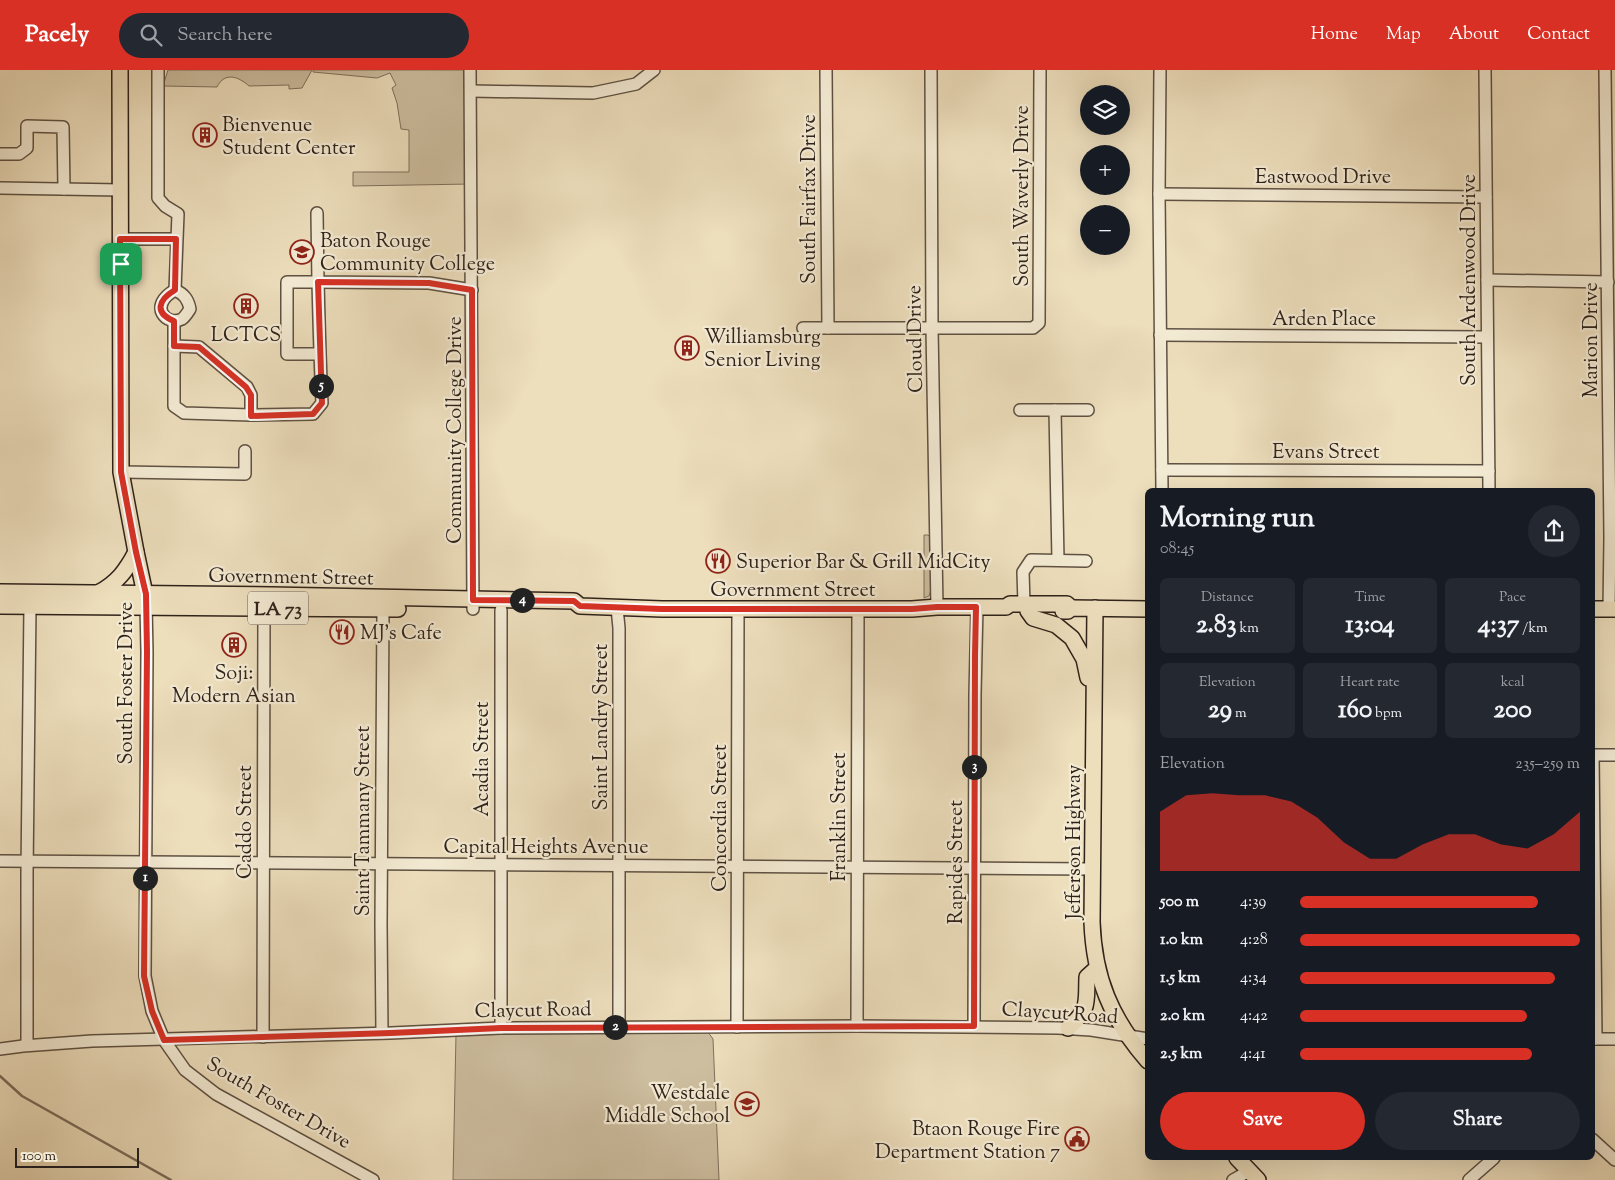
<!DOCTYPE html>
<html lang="en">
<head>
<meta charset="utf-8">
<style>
  body { margin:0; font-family:"Sorts Mill Goudy",serif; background:#242831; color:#f1f3f6; height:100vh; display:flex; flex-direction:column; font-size:19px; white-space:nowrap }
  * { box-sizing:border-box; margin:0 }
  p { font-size:16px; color:#9ea1a6 }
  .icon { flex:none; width:28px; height:28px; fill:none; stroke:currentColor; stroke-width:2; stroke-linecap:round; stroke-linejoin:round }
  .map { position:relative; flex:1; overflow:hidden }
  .side { position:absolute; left:1145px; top:418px; width:450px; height:672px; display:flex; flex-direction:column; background:#171b24; border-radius:8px; box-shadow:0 5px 20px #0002 }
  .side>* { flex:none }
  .buttons { position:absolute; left:1080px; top:15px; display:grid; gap:10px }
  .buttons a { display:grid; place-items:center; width:50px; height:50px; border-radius:50%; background:#171b24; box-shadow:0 5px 20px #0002; font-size:25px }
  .scale { position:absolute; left:15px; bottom:12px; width:124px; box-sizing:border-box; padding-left:5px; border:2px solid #2f221a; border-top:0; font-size:14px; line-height:18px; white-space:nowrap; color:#2f221a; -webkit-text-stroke:4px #f3ead3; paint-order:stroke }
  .pin { position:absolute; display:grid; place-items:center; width:42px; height:42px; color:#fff; margin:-21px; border-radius:10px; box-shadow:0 2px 8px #0006 }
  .km { position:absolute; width:25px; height:25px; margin:-12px; border-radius:50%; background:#222; color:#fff; font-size:14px; line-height:25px; text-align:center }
  .round { display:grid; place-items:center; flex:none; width:52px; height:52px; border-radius:26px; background:#242831 }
  .headline { display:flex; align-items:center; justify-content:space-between; height:85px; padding:0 15px }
  h1 { font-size:28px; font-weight:700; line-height:38px }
  .stats { display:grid; grid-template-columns:repeat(3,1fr); gap:8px; height:85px; padding:5px 15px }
  .stats div { display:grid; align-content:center; border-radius:8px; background:#242831; text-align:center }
  .stats b { font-size:25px; font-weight:700 }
  .stats small { font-size:14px; font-weight:400 }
  .stats p { font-size:14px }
  .chart { height:140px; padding:10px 15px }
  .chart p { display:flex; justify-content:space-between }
  .chart svg { width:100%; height:90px; margin-top:5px; fill:#d93025; opacity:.7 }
  .button { display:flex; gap:10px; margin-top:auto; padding:10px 15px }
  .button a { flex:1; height:58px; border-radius:30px; background:#d93025; color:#fff; font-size:20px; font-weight:700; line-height:58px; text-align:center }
  .button a+a { background:#242831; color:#f1f3f6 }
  ul { padding:0 15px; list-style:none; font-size:16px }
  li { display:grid; grid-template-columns:80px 60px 1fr; align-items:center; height:38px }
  li i { height:12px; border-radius:6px; background:#d93025 }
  header { display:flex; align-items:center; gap:30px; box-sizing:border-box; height:70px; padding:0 25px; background:#d93025; color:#fff }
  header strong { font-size:24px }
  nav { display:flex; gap:28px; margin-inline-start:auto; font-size:18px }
  .search { width:350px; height:45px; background:#242831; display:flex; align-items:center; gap:12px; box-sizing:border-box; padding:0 18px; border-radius:28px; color:#9ea1a6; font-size:19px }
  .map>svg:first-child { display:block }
</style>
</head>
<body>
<header>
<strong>Pacely</strong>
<div class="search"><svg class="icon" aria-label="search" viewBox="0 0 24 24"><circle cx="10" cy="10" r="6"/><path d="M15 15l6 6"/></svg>Search here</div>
<nav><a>Home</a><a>Map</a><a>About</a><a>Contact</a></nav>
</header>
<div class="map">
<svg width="1615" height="1110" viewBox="0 0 1615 1110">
  <rect width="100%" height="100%" fill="#eddebc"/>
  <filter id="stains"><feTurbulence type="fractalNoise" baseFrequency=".004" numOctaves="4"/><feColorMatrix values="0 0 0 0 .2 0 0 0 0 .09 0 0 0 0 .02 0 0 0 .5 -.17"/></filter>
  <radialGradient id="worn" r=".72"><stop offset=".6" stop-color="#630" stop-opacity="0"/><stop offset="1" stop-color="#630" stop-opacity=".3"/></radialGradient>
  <g fill="#cdbea0" stroke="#7e705d">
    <path d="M168,0H312L302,18L289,19V15L249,16C239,7 225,1 217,17L163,16Z"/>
    <polygon points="313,0 470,0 471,114 353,116 353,102 409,102 409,60 401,59 397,33 392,18 396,15 390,3 377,8 313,2"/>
    <polygon points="924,465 928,465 931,468 931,520 929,526 924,528"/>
    <polygon points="708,962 713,969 719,1110 453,1110 456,964"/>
  </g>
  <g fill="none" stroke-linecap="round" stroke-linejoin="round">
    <polyline stroke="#7a6c5a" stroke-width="2.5" points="0,1006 22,1026 171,1110"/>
    <g stroke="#5e5142" stroke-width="14">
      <g id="minor">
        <polyline points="158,0 158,128 165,136 178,144 175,220"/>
        <polyline points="470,0 473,539"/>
        <polyline points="826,0 828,258"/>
        <polyline points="931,0 932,258 937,537"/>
        <polyline points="1160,0 1159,124 1162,420"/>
        <polyline points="1485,0 1489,420"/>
        <polyline points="1605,0 1610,468 1609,539"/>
        <polyline points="471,21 593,23 636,14 654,0"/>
        <polyline points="0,84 19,84 27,78 27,56 63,57 64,119"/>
        <polyline points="0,118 121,120"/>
        <polyline points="1159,124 1486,127"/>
        <polyline points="317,143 318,212 429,213 472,220"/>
        <polyline points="120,169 176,169"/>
        <polyline points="1487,210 1608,212"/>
        <path d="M175,220C184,224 188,229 190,239C188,242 185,247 182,249C167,257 147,236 175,220Z"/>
        <path d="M174,251V336L184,343L251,345L313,344L322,333C320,292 319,252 318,212H287V284H320"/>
        <polyline points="803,258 1033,258 1039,253 1040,0"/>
        <polyline points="1160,265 1487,267"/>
        <polyline points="174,276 199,277 247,317 251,325 251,345"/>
        <polyline points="1020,340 1088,340"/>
        <polyline points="1055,340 1058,490"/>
        <polyline points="1162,400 1489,401"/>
        <polyline points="121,402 245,404 245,381"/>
        <polyline points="1024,534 1023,502 1031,490 1086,491"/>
        <polyline points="146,536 147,582 145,906 152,941 164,970 185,1000 216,1024 373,1110"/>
        <polyline points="617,538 619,558 619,957"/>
        <polyline points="1592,685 1615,685"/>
        <polyline points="1593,685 1596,969"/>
        <polyline points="0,791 1093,799"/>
        <polyline points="857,956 858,539"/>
        <polyline points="974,956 975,625 977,537"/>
        <polyline points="737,957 738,539"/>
        <polyline points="501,958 501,540"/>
        <polyline points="382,963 381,854 383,539"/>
        <polyline points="263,967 264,538"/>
        <polyline points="1592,969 1615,969"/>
        <polyline points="27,975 27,803 30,536"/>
        <polyline points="0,979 23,976 92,971 391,963 501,958 857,956 1058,958 1091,960 1148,969"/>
        <polyline points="1592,1069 1615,1090"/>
        <polyline points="1233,1110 1249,1101"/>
        <polyline points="1469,1110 1494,1088"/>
      </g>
    </g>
    <g stroke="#2f221a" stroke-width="18">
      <g id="major">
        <polyline points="120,0 121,402 136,482 145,524 146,533"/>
        <polyline points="0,522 271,525 574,531 580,536 662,539 912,539 937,537 1006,537 1010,534 1067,534 1071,538"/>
        <path d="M98,523C117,513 126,501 136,482"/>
        <polyline points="0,536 398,539"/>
        <path d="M1095,538L1092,852C1094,908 1111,949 1148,991"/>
        <polyline points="1592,539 1615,539"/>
        <polyline points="1028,541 1033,548 1056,555 1072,568 1084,589 1088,608"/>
        <polyline points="1063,541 1068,541 1071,538 1148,539"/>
        <path d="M1068,958C1090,939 1086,934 1087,907L1097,898"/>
        <polyline points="1237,1088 1258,1110"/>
      </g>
    </g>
    <use href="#minor" stroke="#f3ead3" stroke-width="11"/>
    <use href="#major" stroke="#eddebc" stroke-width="15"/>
  </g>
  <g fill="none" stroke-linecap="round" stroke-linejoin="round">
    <g stroke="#fff" stroke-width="10">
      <path id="route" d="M120,169H176L175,220C158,230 154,243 174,251V276L199,277L246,317L251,325V346L313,344L322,333L318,212L429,213L472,220L473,530L574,531L580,536L662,539H912L937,537H976L975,586L974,956L501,958L391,963L164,970L152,941L144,906L147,582L146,524L136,482L121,402Z"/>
    </g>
    <use href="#route" stroke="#d93025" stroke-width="6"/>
  </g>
  <defs>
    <g id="building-ring" transform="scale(1.25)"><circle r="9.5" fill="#f3ead3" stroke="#8f2418" stroke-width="1.5"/><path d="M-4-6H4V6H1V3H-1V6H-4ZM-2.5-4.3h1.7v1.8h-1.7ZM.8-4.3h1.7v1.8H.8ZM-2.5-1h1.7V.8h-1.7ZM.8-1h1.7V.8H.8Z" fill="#8f2418"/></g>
    <g id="university-ring" transform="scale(1.25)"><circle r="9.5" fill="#f3ead3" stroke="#8f2418" stroke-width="1.5"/><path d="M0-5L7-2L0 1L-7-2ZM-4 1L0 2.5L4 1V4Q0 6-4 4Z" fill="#8f2418"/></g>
    <g id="restaurant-ring" transform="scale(1.25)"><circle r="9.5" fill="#f3ead3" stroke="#8f2418" stroke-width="1.5"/><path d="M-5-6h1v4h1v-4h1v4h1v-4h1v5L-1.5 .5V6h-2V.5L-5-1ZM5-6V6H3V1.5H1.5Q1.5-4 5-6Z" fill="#8f2418"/></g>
    <g id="school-ring" transform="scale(1.25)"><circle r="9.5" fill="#f3ead3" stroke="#8f2418" stroke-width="1.5"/><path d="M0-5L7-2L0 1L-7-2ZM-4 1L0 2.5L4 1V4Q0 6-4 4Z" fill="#8f2418"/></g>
    <g id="civic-ring" transform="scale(1.25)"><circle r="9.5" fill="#f3ead3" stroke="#8f2418" stroke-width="1.5"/><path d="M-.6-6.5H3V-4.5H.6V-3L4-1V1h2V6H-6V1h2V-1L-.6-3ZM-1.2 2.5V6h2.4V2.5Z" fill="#8f2418"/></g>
  </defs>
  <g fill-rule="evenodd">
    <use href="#building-ring" x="205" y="65"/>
    <use href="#university-ring" x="302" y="182"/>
    <use href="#building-ring" x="246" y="236"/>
    <use href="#building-ring" x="687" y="278"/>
    <use href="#restaurant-ring" x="718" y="491"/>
    <use href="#restaurant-ring" x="342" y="562"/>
    <use href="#building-ring" x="234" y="575"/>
    <use href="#school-ring" x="747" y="1034"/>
    <use href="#civic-ring" x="1077" y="1069"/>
  </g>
  <g text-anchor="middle" stroke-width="4.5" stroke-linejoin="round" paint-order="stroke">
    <rect fill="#f3ead3" stroke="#6a5e52" stroke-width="1" x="248" y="521.5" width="60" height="33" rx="4"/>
    <g font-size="19" font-weight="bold" fill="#2f221a">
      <text x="278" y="545">LA 73</text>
    </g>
    <g font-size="20" fill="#2f221a" stroke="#f3ead3" text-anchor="start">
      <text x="222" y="61">Bienvenue<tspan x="222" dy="23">Student Center</tspan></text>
      <text x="320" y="177">Baton Rouge<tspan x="320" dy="23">Community College</tspan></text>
      <text x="246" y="271" text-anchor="middle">LCTCS</text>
      <text x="704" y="273">Williamsburg<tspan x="704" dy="23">Senior Living</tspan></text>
      <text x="736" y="498">Superior Bar &amp; Grill MidCity</text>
      <text x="360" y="569">MJ's Cafe</text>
      <text x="234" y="609" text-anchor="middle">Soji:<tspan x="234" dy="23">Modern Asian</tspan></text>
      <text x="730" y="1029" text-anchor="end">Westdale<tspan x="730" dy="23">Middle School</tspan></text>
      <text x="1060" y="1065" text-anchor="end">Btaon Rouge Fire<tspan x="1060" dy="23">Department Station 7</tspan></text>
    </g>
    <g font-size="20" fill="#2f221a" stroke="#f3ead3">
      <text x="1323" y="113">Eastwood Drive</text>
      <text transform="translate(1021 126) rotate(-90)" y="7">South Waverly Drive</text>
      <text transform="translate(808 129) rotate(-90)" y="7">South Fairfax Drive</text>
      <text transform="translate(1468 210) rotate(-90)" y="7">South Ardenwood Drive</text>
      <text x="1324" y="255">Arden Place</text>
      <text transform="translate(914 269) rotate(-91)" y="7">Cloud Drive</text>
      <text transform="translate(1590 270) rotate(-90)" y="7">Marion Drive</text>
      <text transform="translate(454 360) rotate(-90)" y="7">Community College Drive</text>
      <text x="1326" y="388">Evans Street</text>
      <text transform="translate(291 506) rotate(1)" y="7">Government Street</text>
      <text x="793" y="526">Government Street</text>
      <text transform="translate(125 613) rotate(-90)" y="7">South Foster Drive</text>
      <text transform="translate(600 657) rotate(-90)" y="7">Saint Landry Street</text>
      <text transform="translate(481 689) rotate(-90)" y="7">Acadia Street</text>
      <text transform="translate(838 747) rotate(-90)" y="7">Franklin Street</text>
      <text transform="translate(719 748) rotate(-90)" y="7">Concordia Street</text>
      <text transform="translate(362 751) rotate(-90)" y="7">Saint Tammany Street</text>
      <text transform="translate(244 752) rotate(-90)" y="7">Caddo Street</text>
      <text transform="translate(1073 772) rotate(-90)" y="7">Jefferson Highway</text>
      <text x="546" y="783">Capital Heights Avenue</text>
      <text transform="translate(955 792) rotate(-90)" y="7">Rapides Street</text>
      <text transform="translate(533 939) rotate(-1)" y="7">Claycut Road</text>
      <text transform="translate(1060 942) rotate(4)" y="7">Claycut Road</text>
      <text transform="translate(279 1032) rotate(30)" y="7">South Foster Drive</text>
    </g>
  </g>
  <rect width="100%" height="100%" filter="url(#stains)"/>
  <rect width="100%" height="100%" fill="url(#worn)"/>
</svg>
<div class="buttons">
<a><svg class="icon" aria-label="layers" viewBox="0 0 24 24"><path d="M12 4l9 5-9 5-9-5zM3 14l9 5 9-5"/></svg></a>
<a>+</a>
<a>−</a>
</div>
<div class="scale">100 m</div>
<div class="pin" style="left:121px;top:194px;background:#1e9e55"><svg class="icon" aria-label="arrive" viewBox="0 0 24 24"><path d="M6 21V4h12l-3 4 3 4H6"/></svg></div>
<b class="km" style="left:145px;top:808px">1</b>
<b class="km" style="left:615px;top:957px">2</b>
<b class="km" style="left:974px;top:697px">3</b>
<b class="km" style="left:522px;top:530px">4</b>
<b class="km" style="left:321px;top:316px">5</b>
<section class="side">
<div class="headline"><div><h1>Morning run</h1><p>08:45</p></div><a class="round"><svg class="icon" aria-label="share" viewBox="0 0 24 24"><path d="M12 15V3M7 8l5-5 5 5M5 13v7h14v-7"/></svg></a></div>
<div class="stats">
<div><p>Distance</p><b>2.83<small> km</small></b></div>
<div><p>Time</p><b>13:04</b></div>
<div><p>Pace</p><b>4:37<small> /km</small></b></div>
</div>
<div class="stats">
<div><p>Elevation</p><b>29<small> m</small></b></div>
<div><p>Heart rate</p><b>160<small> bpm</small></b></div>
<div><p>kcal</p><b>200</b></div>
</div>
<div class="chart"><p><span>Elevation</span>235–259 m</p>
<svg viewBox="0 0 160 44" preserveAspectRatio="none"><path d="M0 44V15L10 7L20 6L30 7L40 7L50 10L60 18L70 30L80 38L90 38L100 31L110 26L120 26L130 31L140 33L150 26L160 15V44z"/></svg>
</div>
<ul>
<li><b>500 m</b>4:39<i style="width:85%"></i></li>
<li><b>1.0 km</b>4:28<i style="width:100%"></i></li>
<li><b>1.5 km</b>4:34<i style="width:91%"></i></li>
<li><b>2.0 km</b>4:42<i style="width:81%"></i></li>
<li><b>2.5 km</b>4:41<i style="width:83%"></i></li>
</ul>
<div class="button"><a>Save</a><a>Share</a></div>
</section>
</div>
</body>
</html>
